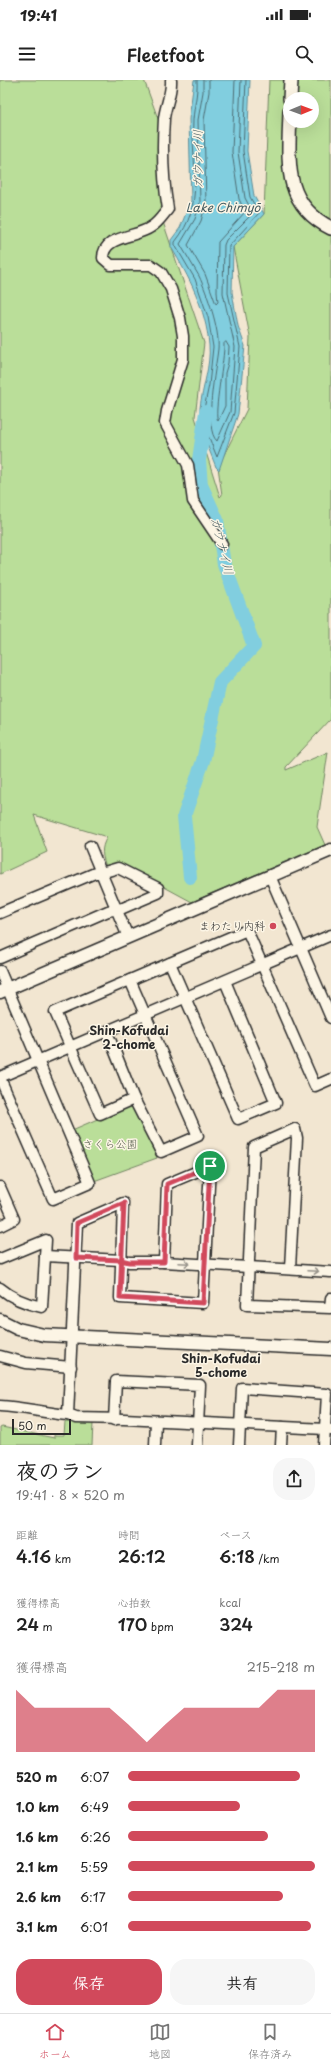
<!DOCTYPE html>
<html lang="ja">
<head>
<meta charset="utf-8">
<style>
  body { margin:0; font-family:"Playpen Sans","Klee One",sans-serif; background:#f6f6f6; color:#222; height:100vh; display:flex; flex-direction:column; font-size:15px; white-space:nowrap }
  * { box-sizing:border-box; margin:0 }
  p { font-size:13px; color:#767676 }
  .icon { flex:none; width:22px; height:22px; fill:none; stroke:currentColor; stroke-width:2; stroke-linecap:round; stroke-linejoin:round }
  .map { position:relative; height:1365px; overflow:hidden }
  .details { display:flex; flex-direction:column; background:#fff; flex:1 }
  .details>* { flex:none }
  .needle { width:26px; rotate:89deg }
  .buttons { position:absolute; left:283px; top:12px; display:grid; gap:8px }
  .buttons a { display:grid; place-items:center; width:36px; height:36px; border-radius:50%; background:#fff; box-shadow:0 4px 16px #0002; font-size:20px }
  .scale { position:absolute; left:12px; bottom:10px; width:59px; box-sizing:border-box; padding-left:4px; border:2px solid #2b2b2b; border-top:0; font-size:11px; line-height:14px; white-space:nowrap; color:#2b2b2b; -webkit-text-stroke:3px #fcf5e5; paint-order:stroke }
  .pin { position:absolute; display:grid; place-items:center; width:34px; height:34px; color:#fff; margin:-17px; border:2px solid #fff; border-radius:50%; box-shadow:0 1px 4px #0007 }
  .round { display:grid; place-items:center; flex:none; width:42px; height:42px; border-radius:16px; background:#f6f6f6 }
  .headline { display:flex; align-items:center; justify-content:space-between; height:68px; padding:0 16px }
  h1 { font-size:22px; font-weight:600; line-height:30px }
  .metrics { display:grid; grid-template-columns:repeat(3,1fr); gap:6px; height:68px; padding:4px 16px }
  .metrics div { display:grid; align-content:center }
  .metrics b { font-size:17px; font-weight:600 }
  .metrics small { font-size:11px; font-weight:400 }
  .metrics p { font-size:11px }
  .chart { height:112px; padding:8px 16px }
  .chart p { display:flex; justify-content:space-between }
  .chart svg { width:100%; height:72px; margin-top:4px; fill:#d1495b; opacity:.7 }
  .cta { display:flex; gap:8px; margin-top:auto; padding:8px 16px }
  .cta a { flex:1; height:46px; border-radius:16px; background:#d1495b; color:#fff; font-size:16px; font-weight:600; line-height:46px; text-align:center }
  .cta a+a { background:#f6f6f6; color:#222 }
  ul { padding:0 16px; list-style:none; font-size:13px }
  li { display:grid; grid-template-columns:64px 48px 1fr; align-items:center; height:30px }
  li i { height:10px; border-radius:5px; background:#d1495b }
  .status { display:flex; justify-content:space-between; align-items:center; height:28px; padding:0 20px; background:#fff; direction:ltr }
  .status svg { height:11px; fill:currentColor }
  header { display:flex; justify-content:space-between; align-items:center; height:52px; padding:0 16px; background:#fff; font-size:18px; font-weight:600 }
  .tabs { display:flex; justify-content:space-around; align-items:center; height:56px; border-top:1px solid #e0e0e0; background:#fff; font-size:11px; color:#767676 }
  .tabs a { display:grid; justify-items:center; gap:2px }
  .tabs .current { color:#d1495b }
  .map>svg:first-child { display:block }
</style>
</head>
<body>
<div class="status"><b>19:41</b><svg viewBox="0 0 49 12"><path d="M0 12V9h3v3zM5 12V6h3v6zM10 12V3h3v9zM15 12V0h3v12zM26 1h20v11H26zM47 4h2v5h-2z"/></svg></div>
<header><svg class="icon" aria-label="menu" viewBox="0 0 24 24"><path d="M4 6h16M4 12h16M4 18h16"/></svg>Fleetfoot<svg class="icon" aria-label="search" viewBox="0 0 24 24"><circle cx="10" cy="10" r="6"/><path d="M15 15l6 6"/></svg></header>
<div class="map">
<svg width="331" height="1365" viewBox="0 0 331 1365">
  <rect width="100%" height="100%" fill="#f2e6d1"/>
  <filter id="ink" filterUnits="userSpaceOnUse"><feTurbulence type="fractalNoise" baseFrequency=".025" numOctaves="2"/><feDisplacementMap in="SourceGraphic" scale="8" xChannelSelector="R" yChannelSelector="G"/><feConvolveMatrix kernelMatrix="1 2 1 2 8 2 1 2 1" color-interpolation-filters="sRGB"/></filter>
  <g filter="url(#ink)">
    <g fill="#bade99" stroke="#728462" fill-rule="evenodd">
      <path d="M0,0H144L164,55L162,139L204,263L195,337L220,417L222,415L218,387L247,329L250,257L233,167L264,134L269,0H331V639L286,687V690L328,672L317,747L325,765L192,822L120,783L107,789C102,776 100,769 107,757L34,735L47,772L0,794ZM290,19H312V41H290Z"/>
      <polygon points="130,1025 135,1026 157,1078 94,1101 72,1050"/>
      <polygon points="65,1342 93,1343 92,1365 0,1365 0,1348 2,1347 54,1358 54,1355 64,1355"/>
    </g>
    <path fill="#81cedf" stroke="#5f8d97" d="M194,0H250L247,71L254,116L264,134L233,167L232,212L238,246L245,266L238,334L219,390L216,387C209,369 199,348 200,328C202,308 211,286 209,265C206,229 189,197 171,167V160L180,148L191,121L189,39Z"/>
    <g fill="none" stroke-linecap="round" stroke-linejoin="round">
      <g stroke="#4d6c73" stroke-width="1">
        <path d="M197,0C198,14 194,26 193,40C191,84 206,124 175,162V165L195,199L208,237L213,267L209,305L204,329L208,355L217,377L234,333L240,267L228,213L229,166L259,133L250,117L243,71L246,0"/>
        <path d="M203,0V12L198,40L200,122L195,139L180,164C186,175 193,185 199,196C207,213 220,250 218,269C216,288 203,349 217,361L230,332L235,267L223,213L224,165L226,160L253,133L245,118L238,72L241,0"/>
        <polyline points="209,0 209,12 204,40 206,123 201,141 188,165 205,194 216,224 218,222 217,212 218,162 245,132 239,119 232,72 235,0"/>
        <path d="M226,262L229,267L228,283L225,293V326L218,341C213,334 225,278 224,264Z"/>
      </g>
      <polyline stroke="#81cedf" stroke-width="14" points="190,797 184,736 203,681 220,602 254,566 224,484 217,440 201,405 199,380 206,332"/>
      <g stroke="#2b2b2b" stroke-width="13">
        <g id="minor">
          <path d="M171,0C172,14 165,26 164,39C162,68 163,100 168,129C163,135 158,143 151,147C136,158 103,155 103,178L111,185H151L161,192L171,209L180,238L183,256V279L167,331L165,343L188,385L193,421L222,464"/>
          <polyline points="90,766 128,857"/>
          <polyline points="270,796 331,938"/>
          <polyline points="0,833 95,793 101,793 118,788 158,808 158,813 123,828 108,831 0,878"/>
          <polyline points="170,883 238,1039 276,1023 225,901"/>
          <polyline points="0,891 90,1103 53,1119 0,998"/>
          <polyline points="130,900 198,1056 161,1072 134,1019"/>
          <polyline points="107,952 134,1019 100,1034 55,932 247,850 315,1006 331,999"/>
          <polyline points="0,997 331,855"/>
          <polyline points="0,1107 14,1139 0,1146"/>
          <polyline points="45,1176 121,1180 129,1182 164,1182 331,1192"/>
          <path d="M0,1179L46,1160L42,1227C26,1224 13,1219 0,1208"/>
          <polyline points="164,1182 167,1104 210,1086 203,1223 120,1218 123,1123 77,1143 68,1335 76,1338 124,1339 325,1349 331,1350"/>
          <polyline points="290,1188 297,1058 295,1049 254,1067 247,1225 330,1228 331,1218"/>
          <polyline points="0,1276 26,1283 71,1287"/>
          <path d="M0,1326C23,1327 45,1333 68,1335"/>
          <polyline points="114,1340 116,1301 200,1305 197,1365"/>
          <polyline points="155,1365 156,1341"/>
          <polyline points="239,1365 242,1308 327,1314 324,1365"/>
          <polyline points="281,1365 282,1347"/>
        </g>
      </g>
      <g stroke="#2b2b2b" stroke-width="15">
        <g id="tertiary">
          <polyline points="0,912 331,770"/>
          <polyline points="0,1240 18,1249 44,1255 331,1269"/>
        </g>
      </g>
      <g stroke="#2b2b2b" stroke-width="16">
        <g id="secondary">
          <polyline points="290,19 291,0"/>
          <path d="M290,31C289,79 281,123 331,148"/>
        </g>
      </g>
      <use href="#minor" stroke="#fcf5e5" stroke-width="10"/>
      <use href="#tertiary" stroke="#fcf5e5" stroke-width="12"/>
      <use href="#secondary" stroke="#fcf5e5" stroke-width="13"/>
    </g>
    <defs><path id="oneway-shaft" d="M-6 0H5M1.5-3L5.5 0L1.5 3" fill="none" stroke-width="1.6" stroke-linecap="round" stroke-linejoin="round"/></defs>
    <g stroke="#949088">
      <use href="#oneway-shaft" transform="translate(184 1183) rotate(3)"/>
      <use href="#oneway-shaft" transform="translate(313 1191) rotate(3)"/>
    </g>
  </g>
  <g fill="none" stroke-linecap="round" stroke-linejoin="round" filter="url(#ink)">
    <g stroke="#fff" stroke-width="8">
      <polyline id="route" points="210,1086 167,1104 164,1182 129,1182 121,1180 76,1178 77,1143 124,1123 120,1218 203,1223 210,1086"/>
    </g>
    <use href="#route" stroke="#d1495b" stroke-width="5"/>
  </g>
  <circle fill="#d1495b" stroke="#fcf5e5" stroke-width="1.5" cx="273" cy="846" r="4"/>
  <g text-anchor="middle" stroke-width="3" stroke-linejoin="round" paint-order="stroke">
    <g font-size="11" fill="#2b2b2b" stroke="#fcf5e5" text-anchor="end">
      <text x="265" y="850">まわたり内科</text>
    </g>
    <g font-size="11" fill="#4f5846" stroke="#fcf5e5">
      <text x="110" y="1068">さくら公園</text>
    </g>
    <g font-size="12" font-style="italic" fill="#455c61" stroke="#fcf5e5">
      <text transform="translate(198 79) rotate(-90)" y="4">ガウナイ川</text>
      <text x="223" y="132">Lake Chimyō</text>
      <text transform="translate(222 466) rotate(76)" y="4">ガウナイ川</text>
    </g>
    <g font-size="12" font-weight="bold" fill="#2b2b2b" stroke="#fcf5e5">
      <text x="129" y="955">Shin-Kofudai<tspan x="129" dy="14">2-chome</tspan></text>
      <text x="221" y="1283">Shin-Kofudai<tspan x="221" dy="14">5-chome</tspan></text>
    </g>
  </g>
</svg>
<div class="buttons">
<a><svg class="needle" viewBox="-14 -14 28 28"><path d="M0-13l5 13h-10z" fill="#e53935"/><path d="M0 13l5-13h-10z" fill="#767676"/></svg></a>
</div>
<div class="scale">50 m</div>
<div class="pin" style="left:210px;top:1086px;background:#1e9e55"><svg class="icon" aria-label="arrive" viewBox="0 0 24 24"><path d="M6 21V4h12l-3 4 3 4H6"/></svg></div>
</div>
<section class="details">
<div class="headline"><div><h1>夜のラン</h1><p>19:41 · 8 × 520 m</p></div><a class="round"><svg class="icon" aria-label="share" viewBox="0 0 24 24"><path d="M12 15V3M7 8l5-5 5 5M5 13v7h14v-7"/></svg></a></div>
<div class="metrics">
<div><p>距離</p><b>4.16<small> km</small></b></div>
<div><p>時間</p><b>26:12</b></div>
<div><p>ペース</p><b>6:18<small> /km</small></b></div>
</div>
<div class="metrics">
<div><p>獲得標高</p><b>24<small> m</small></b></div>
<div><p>心拍数</p><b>170<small> bpm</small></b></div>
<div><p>kcal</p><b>324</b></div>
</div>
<div class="chart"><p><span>獲得標高</span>215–218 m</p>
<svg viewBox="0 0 160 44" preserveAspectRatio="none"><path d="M0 44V6L10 17L20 17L30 17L40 17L50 17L60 27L70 38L80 27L90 17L100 17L110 17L120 17L130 17L140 6L150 6L160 6V44z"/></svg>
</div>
<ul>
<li><b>520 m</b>6:07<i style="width:92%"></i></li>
<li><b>1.0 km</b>6:49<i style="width:60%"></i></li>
<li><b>1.6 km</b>6:26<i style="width:75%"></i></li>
<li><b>2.1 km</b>5:59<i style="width:100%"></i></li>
<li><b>2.6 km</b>6:17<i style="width:83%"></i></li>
<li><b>3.1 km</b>6:01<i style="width:98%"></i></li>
</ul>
<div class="cta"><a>保存</a><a>共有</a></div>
</section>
<nav class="tabs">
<a class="current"><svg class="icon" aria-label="home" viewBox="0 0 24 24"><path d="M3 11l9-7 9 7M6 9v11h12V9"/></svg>ホーム</a>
<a><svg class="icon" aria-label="map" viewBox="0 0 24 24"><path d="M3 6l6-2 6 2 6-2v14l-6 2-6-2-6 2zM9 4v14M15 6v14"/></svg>地図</a>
<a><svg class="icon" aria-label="saved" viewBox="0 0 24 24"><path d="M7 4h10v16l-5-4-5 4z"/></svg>保存済み</a>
</nav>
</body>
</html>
